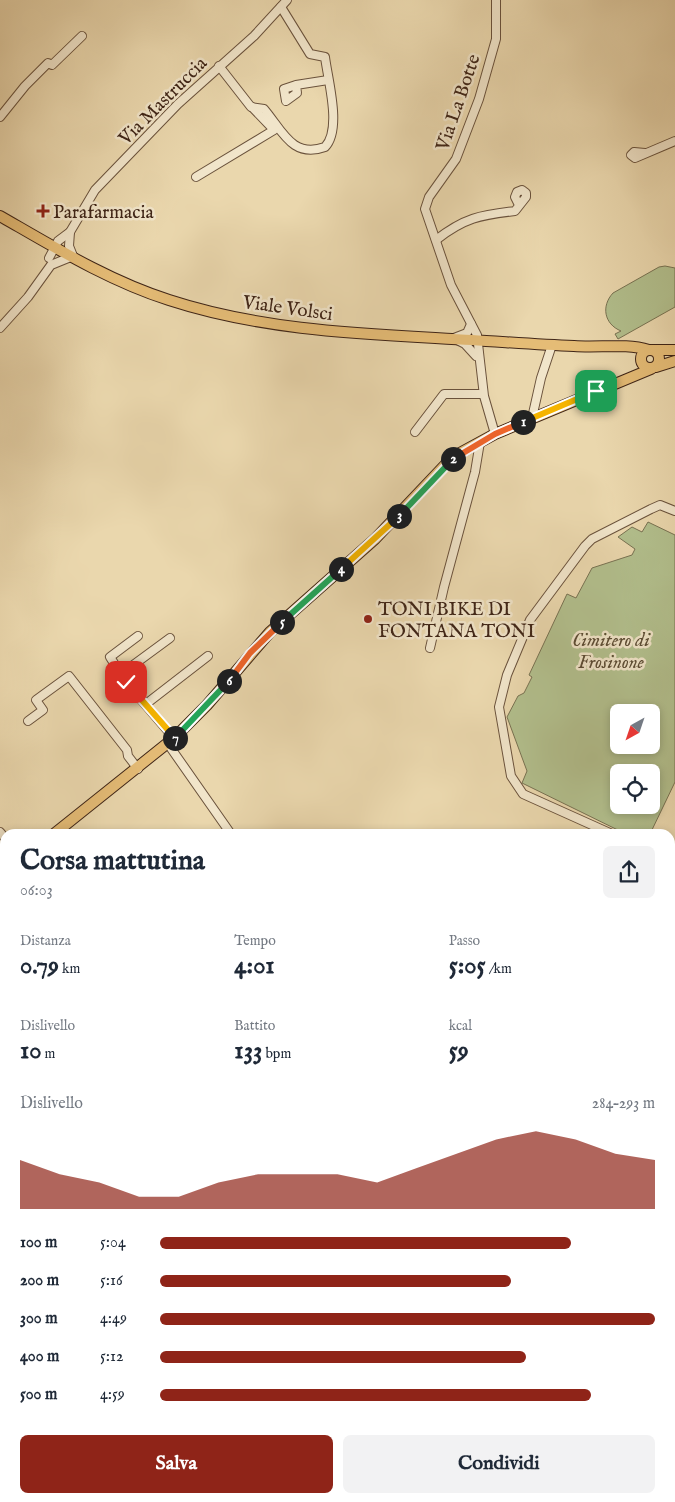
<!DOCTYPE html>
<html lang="it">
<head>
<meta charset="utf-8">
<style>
  body { margin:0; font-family:"IM FELL English",serif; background:#f2f2f3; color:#1f2937; height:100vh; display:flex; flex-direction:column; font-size:19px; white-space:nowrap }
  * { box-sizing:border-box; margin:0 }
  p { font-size:16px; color:#747a83 }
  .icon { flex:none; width:28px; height:28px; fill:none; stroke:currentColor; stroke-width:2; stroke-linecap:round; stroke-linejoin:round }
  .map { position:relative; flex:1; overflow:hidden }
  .details { position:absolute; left:0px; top:829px; width:675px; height:674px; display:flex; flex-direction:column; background:#fff; border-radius:15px 15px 0 0; box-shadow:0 2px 8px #0003 }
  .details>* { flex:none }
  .needle { width:32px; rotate:220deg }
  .controls { position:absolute; left:610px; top:704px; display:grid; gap:10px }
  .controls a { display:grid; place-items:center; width:50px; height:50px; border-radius:8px; background:#fff; box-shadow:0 2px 8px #0003; font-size:25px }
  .pin { position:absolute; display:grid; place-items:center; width:42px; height:42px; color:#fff; margin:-21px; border-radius:10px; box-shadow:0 2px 8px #0006 }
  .km { position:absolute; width:25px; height:25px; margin:-12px; border-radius:50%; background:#222; color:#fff; font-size:14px; line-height:25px; text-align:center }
  .round { display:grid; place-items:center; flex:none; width:52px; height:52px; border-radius:8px; background:#f2f2f3 }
  .head { display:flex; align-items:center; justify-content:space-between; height:85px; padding:0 20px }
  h1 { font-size:28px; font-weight:800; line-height:38px }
  .stats { display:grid; grid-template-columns:repeat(3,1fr); gap:8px; height:85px; padding:5px 20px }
  .stats div { display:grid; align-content:center }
  .stats b { font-size:25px; font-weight:800 }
  .stats small { font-size:14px; font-weight:400 }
  .stats p { font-size:14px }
  .chart { height:140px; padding:10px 20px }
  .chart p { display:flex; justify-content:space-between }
  .chart svg { width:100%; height:90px; margin-top:5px; fill:#8f2418; opacity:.7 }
  .cta { display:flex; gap:10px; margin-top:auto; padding:10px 20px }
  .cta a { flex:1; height:58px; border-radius:8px; background:#8f2418; color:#fff; font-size:20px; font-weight:800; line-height:58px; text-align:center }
  .cta a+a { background:#f2f2f3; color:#1f2937 }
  ul { padding:0 20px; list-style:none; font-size:16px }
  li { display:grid; grid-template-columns:80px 60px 1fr; align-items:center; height:38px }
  li i { height:12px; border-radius:6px; background:#8f2418 }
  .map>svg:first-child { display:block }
</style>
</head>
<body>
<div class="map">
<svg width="675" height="1502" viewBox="0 0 675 1502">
  <rect width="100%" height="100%" fill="#ead7ad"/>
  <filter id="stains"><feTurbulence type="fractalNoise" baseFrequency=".004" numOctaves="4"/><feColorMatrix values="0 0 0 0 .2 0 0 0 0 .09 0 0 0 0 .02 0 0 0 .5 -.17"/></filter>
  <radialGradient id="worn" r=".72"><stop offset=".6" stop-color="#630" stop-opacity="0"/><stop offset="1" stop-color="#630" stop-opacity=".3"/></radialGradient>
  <g fill="#b2bf8d" stroke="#787252" fill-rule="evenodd">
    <path d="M665,266L675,268V307L618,339L615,334L621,331C604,324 601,306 613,293L659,267Z"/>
    <path d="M648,522L675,535V782L650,834H626L522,783L527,771L507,717L518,696L524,693L532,677L529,675L567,594L576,598L592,568L632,555L635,549L618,537L632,527L642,532ZM619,712H651V745H619ZM619,772H651V805H619Z"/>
    <polygon points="281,1498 335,1498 348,1502 281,1502"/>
  </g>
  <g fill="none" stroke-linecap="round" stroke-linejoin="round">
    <g stroke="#6a523c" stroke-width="10">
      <g id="minor">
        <path d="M219,66L251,107L264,109C282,130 292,159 325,147C342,129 328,81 325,57L310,54L281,7"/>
        <polyline points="296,85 284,89 286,101 297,93 296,85 328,80"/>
        <polyline points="0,117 25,86 48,63 52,65 82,36"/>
        <polyline points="645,153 634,152 631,155 635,158 675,141"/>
        <polyline points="196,177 274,130 252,107"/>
        <path d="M436,240C464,218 480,215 515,211L526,197V193L522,190L517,192L515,197L519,205"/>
        <polyline points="49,258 58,241 70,232"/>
        <polyline points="0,328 28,297 51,265 73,256 69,246 70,232 95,190 178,104 254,36 287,0"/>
        <polyline points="454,338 467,333 471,324"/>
        <polyline points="457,340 465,344 476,356"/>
        <polyline points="532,418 541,378 552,345"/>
        <polyline points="415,432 444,394 483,394"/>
        <polyline points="495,434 484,396 477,335 451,285 425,209 429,197 456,159 479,99 496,39 496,0"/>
        <polyline points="138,636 110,657 126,682 174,738"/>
        <polyline points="430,648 444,587 475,472 480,442"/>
        <polyline points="121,674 170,638"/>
        <polyline points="146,704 208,656"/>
        <polyline points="28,721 43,710 36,700 69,676 127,750 128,756 138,769"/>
        <polyline points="168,744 231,834"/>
        <polyline points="0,832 5,838"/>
        <polyline points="612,834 523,794 511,776 499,707 507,675 530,620 585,546 592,539 651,509 660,505 675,511"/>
        <polyline points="670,860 675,859"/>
        <polyline points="0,1298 5,1308"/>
        <polyline points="5,1323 5,1327"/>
        <polyline points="0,1358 5,1351"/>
        <polyline points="656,1498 659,1502"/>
      </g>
    </g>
    <g stroke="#3f2517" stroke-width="12">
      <g id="major">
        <path d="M0,216C54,247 109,281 169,300C267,332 371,334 472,340C506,342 540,345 574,346C600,348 625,343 649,350"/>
        <circle cx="650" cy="359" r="9"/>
        <polyline points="652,350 675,350"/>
        <polyline points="656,367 675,361"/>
        <polyline points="54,834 174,738 207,705 270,632 375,539 445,465 460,453 495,434 651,369"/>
        <polyline points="0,875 5,871"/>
      </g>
    </g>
    <use href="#minor" stroke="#f1e5ca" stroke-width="8"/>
    <use href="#major" stroke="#e5bc76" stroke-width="10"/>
  </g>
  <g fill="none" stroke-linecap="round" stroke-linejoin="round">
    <g stroke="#fff" stroke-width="10">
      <polyline id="split-1" points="523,422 596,391"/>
    </g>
    <g stroke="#fff" stroke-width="10">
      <polyline id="split-2" points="453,459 495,434 523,422"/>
    </g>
    <g stroke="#fff" stroke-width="10">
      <polyline id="split-3" points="399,516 453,459"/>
    </g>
    <g stroke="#fff" stroke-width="10">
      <polyline id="split-4" points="341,569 399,516"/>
    </g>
    <g stroke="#fff" stroke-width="10">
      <polyline id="split-5" points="282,622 341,569"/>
    </g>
    <g stroke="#fff" stroke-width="10">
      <polyline id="split-6" points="229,681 250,653 282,622"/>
    </g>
    <g stroke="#fff" stroke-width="10">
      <polyline id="split-7" points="175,738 229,681"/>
    </g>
    <g stroke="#fff" stroke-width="10">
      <polyline id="split-8" points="126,682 175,738"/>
    </g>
    <use href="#split-1" stroke="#f5b400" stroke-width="6"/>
    <use href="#split-2" stroke="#f0652b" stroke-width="6"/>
    <use href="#split-3" stroke="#22a559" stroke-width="6"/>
    <use href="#split-4" stroke="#f5b400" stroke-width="6"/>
    <use href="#split-5" stroke="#22a559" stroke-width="6"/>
    <use href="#split-6" stroke="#f0652b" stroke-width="6"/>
    <use href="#split-7" stroke="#22a559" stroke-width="6"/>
    <use href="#split-8" stroke="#f5b400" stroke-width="6"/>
  </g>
  <g fill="#8f2418" stroke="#f1e5ca" stroke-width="2">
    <path d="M40.5 203.5h5v5h5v5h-5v5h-5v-5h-5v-5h5z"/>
    <circle cx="368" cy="619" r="5"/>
  </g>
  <g text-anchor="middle" stroke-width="5" stroke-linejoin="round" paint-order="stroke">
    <g font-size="19" fill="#3f2517" stroke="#f1e5ca">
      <text transform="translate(162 100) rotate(-45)" y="7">Via Mastruccia</text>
      <text transform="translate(457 102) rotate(-71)" y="7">Via La Botte</text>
      <text transform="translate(288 307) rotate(8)" y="7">Viale Volsci</text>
    </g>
    <g font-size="19" fill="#3f2517" stroke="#f1e5ca" text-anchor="start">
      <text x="53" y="218">Parafarmacia</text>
      <text x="378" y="615">TONI BIKE DI<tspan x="378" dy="22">FONTANA TONI</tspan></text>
    </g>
    <g font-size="19" font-style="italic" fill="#5c4c34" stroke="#f1e5ca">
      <text x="611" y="646">Cimitero di<tspan x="611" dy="22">Frosinone</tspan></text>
    </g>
  </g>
  <rect width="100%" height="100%" filter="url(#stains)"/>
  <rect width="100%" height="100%" fill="url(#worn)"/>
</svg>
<div class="controls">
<a><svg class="needle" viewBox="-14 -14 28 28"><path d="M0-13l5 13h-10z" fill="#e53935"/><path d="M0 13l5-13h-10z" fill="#747a83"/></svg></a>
<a><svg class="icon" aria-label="locate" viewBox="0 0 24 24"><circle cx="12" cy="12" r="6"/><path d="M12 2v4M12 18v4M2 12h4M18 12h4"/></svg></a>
</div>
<div class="pin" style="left:596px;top:391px;background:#1e9e55"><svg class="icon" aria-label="arrive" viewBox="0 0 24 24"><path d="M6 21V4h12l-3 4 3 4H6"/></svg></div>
<div class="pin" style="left:126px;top:682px;background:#d93025"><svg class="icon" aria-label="check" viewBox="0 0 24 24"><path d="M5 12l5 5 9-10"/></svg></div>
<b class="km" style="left:523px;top:422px">1</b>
<b class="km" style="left:453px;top:459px">2</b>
<b class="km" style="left:399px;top:516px">3</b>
<b class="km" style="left:341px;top:569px">4</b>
<b class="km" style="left:282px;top:622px">5</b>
<b class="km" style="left:229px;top:681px">6</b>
<b class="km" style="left:175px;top:738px">7</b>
<section class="details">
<div class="head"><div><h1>Corsa mattutina</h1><p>06:03</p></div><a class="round"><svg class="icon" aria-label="share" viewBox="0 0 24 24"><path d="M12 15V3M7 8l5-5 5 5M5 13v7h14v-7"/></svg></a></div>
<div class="stats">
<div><p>Distanza</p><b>0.79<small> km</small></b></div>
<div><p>Tempo</p><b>4:01</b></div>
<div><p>Passo</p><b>5:05<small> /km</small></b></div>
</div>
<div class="stats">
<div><p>Dislivello</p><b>10<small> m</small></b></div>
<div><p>Battito</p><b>133<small> bpm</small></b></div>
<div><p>kcal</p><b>59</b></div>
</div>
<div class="chart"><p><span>Dislivello</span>284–293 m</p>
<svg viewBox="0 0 160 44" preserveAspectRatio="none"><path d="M0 44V20L10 27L20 31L30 38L40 38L50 31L60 27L70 27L80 27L90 31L100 24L110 17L120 10L130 6L140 10L150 17L160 20V44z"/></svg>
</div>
<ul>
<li><b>100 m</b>5:04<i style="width:83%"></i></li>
<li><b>200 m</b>5:16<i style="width:71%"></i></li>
<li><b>300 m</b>4:49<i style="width:100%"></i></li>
<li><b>400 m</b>5:12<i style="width:74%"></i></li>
<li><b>500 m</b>4:59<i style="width:87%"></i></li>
</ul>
<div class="cta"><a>Salva</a><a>Condividi</a></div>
</section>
</div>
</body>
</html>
